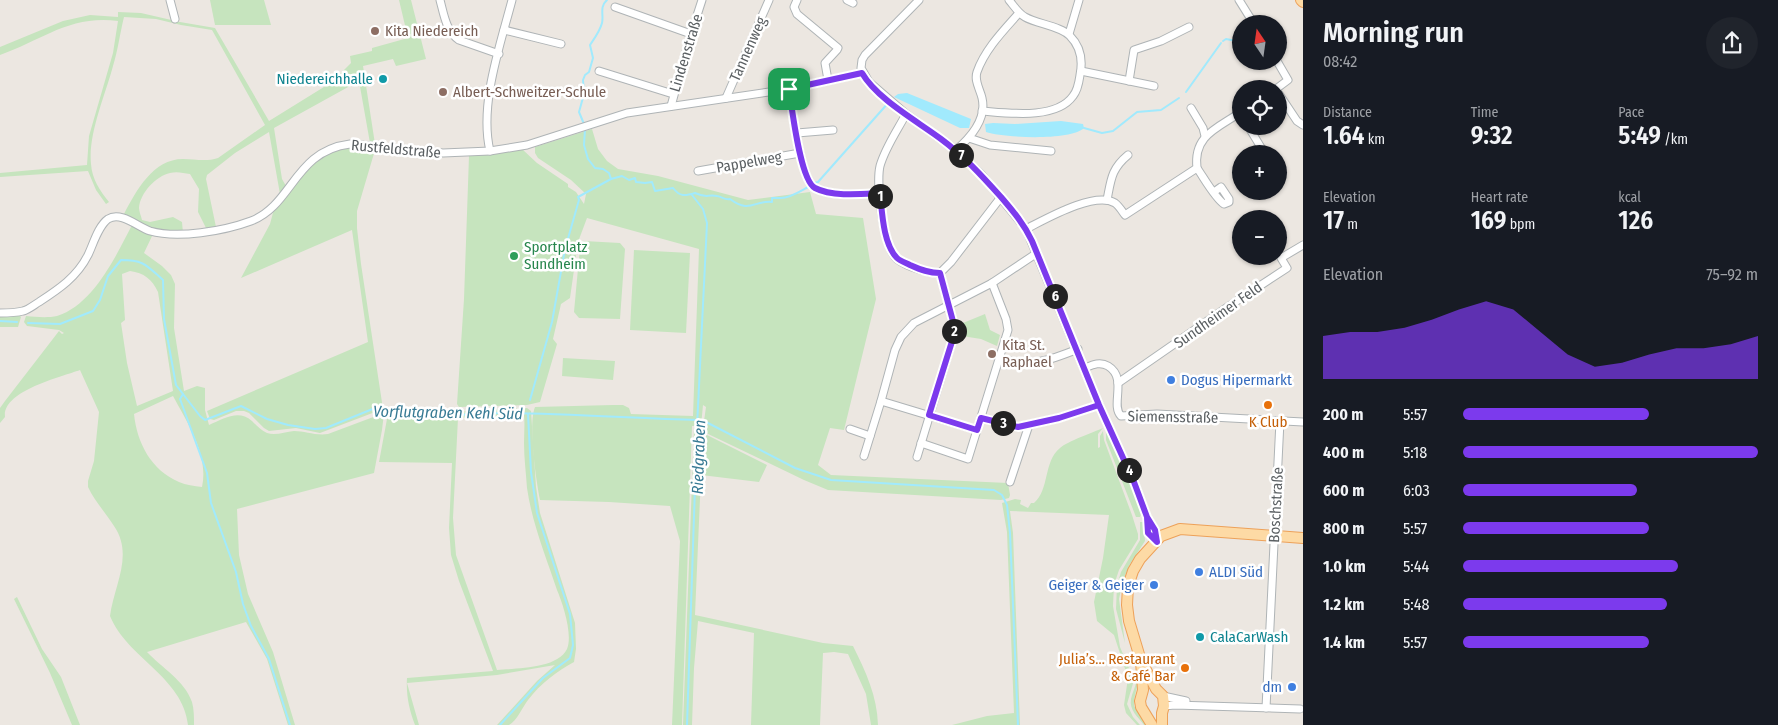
<!DOCTYPE html>
<html lang="en">
<head>
<meta charset="utf-8">
<style>
  body { margin:0; font-family:"Fira Sans Condensed",sans-serif; background:#20242c; color:#f1f3f6; height:100vh; display:flex; flex-direction:column; font-size:19px; white-space:nowrap }
  * { box-sizing:border-box; margin:0 }
  p { font-size:16px; color:#9ea1a6 }
  .icon { flex:none; width:28px; height:28px; fill:none; stroke:currentColor; stroke-width:2; stroke-linecap:round; stroke-linejoin:round }
  .map { position:relative; flex:1; overflow:hidden }
  .sheet { display:flex; flex-direction:column; background:#171b24; width:475px }
  .sheet>* { flex:none }
  .needle { width:32px; rotate:347deg }
  .controls { position:absolute; left:1232px; top:15px; display:grid; gap:10px }
  .controls a { display:grid; place-items:center; width:55px; height:55px; border-radius:50%; background:#171b24; box-shadow:0 1px 4px #0004; font-size:25px }
  .pin { position:absolute; display:grid; place-items:center; width:42px; height:42px; color:#fff; margin:-21px; border-radius:10px; box-shadow:0 2px 8px #0006 }
  .km { position:absolute; width:25px; height:25px; margin:-12px; border-radius:50%; background:#222; color:#fff; font-size:14px; line-height:25px; text-align:center }
  .round { display:grid; place-items:center; flex:none; width:52px; height:52px; border-radius:26px; background:#20242c }
  .head { display:flex; align-items:center; justify-content:space-between; height:85px; padding:0 20px }
  h1 { font-size:28px; font-weight:600; line-height:38px }
  .metrics { display:grid; grid-template-columns:repeat(3,1fr); gap:8px; height:85px; padding:5px 20px }
  .metrics div { display:grid; align-content:center }
  .metrics b { font-size:25px; font-weight:600 }
  .metrics small { font-size:14px; font-weight:400 }
  .metrics p { font-size:14px }
  .chart { height:140px; padding:10px 20px }
  .chart p { display:flex; justify-content:space-between }
  .chart svg { width:100%; height:90px; margin-top:5px; fill:#7c3aed; opacity:.7 }
  ul { padding:0 20px; list-style:none; font-size:16px }
  li { display:grid; grid-template-columns:80px 60px 1fr; align-items:center; height:38px }
  li i { height:12px; border-radius:6px; background:#7c3aed }
  main { display:flex; flex:1; min-height:0 }
  .map>svg:first-child { display:block }
</style>
</head>
<body>
<main>
<div class="map">
<svg width="1303" height="725" viewBox="0 0 1303 725">
  <rect width="100%" height="100%" fill="#ece7e1"/>
  <g fill="#c6e4be" fill-rule="evenodd">
    <polygon points="210,0 264,0 271,25 215,25"/>
    <path d="M399,0H411L426,59L396,66L393,59L363,66L375,144L370,143L359,81L274,128L282,179L286,186L280,194L269,132L235,153L207,175L206,179L216,227L206,228L198,212L199,189L190,174C183,173 177,171 170,173C156,176 140,193 139,208C139,211 141,216 142,220L150,222L173,217L182,222L183,233C159,232 144,227 124,214C136,191 153,159 183,159C195,159 206,162 218,158L265,125L212,30L181,25L156,19L124,17C120,33 118,50 113,66C105,96 88,134 91,164C92,179 100,191 109,202L106,204L96,190L88,171L0,177V173L87,165L89,136L113,53L118,21C69,15 43,40 0,55V47L63,21L90,15L118,17V12L141,13L180,22L215,28L269,121L332,82L351,63L350,56L372,51V48L408,38Z"/>
    <path d="M592,129L598,149L607,161L618,169L658,176L748,200L810,192L816,214L863,218L876,299L844,430L830,428L818,465L831,475L1008,483L1010,495L1009,498L1001,500L828,490L804,480L706,433L703,428L706,407L703,405L701,426H692L682,725H672L680,541L670,506L609,502L540,500C536,480 528,424 535,407L613,405H623L629,408L631,414L693,416L699,249L587,218L578,242L570,298L561,304L553,339L557,344L540,402L527,405L459,407L457,404L464,299L469,156L496,154L522,149L537,163L568,184V187L576,192L584,204L586,194L571,180L538,158L535,153V147Z"/>
    <polygon points="353,147 375,150 357,211 357,228 361,264 383,409 320,433 296,428 269,431 264,428 249,413 244,411 236,411 214,420 210,419 207,411 368,342 352,230 241,278 270,224 274,209 294,184 313,164 329,152"/>
    <path d="M132,225L153,234L144,253L162,266L171,275L175,284L174,328L184,391L197,386L205,388V410L209,425C224,419 238,409 252,421C256,425 261,430 267,433C275,436 285,432 294,431C305,431 316,436 328,434L384,413L382,430L374,473L237,509L239,555L248,594L273,652L295,725H288L267,659L246,622L147,652C161,667 185,681 192,702C194,709 194,717 194,725H188C183,677 127,658 110,616C114,585 134,555 114,526C106,513 95,502 88,487V481L94,461L99,412L80,370C61,377 2,391 5,417L0,423V408L5,401L59,331L62,334L64,333L59,330L27,326L24,322L26,316C36,317 48,318 57,316C93,305 116,256 132,225ZM130,271C144,273 152,279 158,292L173,391L137,406L127,363L121,323L125,320L122,274ZM173,396C188,424 209,455 202,487C194,486 186,485 179,482C151,470 137,443 134,414Z"/>
    <polygon points="584,241 620,243 625,249 620,319 579,318 574,312 580,247"/>
    <polygon points="634,250 690,253 686,333 630,330"/>
    <polygon points="0,314 19,314 21,317 18,327 0,327"/>
    <polygon points="985,314 990,330 1000,335 997,346 981,339 962,336 963,323"/>
    <polygon points="563,358 615,361 613,380 562,376"/>
    <path d="M527,408L531,411L536,487L540,513L575,623L576,649L574,662C556,672 541,683 528,700C523,706 517,721 509,725C506,725 500,725 497,725L537,681L555,665L497,675L407,683L419,725H415C409,709 406,695 407,678L493,671L459,581L451,555L449,528L452,463L379,462L387,419L386,412L391,409L465,411ZM524,416C525,425 524,434 524,443C524,458 526,473 527,488C532,523 546,557 557,590C563,604 573,635 567,649C557,669 517,668 497,670L456,555L453,518L458,418Z"/>
    <polygon points="1104,423 1131,483 1141,510 1141,514 1140,517 1136,517 1106,440 1106,430"/>
    <path d="M694,428H700L705,434L767,465L759,482L701,475L695,615L823,643L853,646C866,672 877,696 878,725H871L866,694L848,654L834,652L823,653L820,725H751L754,633L698,621L694,668L692,725H683Z"/>
    <path d="M1103,428L1098,434V448L1100,447V436L1103,431L1104,440L1132,515L1138,534V539L1119,570L1114,585L1113,606L1120,647L1134,680L1127,704L1133,717L1140,725H1137L1126,713L1124,705L1128,678L1114,635L1097,621L1094,602L1103,558L1109,515L1010,511L1013,533L1020,725H952L987,716L1014,713L1007,532L1002,503L1015,499L1021,500L1020,504L1028,508L1031,503H1034C1050,489 1043,462 1060,448C1068,441 1092,433 1103,428Z"/>
    <polygon points="1140,522 1143,522 1145,541 1130,564 1123,580 1119,599 1125,643 1116,609 1117,585 1121,572 1140,540"/>
    <polygon points="17,597 42,649 61,677 80,725 72,725 50,673 14,599"/>
    <path d="M1138,682L1134,700V706L1148,725H1144C1138,717 1129,710 1131,699C1132,693 1135,688 1136,683Z"/>
  </g>
  <g fill="#a1eafd">
    <polygon points="907,93 971,119 969,128 960,128 894,97 898,94"/>
    <path d="M1061,121L1083,124L1084,128C1071,141 1004,138 986,132L985,124L993,123L1015,124Z"/>
  </g>
  <g fill="none" stroke-linecap="round" stroke-linejoin="round">
    <g stroke="#a1eafd" stroke-width="2">
      <polyline points="1223,41 1226,39 1241,42"/>
      <polyline points="1186,92 1221,43"/>
      <path d="M584,124L579,112L584,94L583,80L585,75L589,72L593,58L590,45C594,39 600,31 602,23C604,15 599,7 607,0"/>
      <polyline points="1084,128 1102,133 1113,131 1137,112 1161,110 1179,98"/>
      <path d="M585,129L584,145L588,159L595,168L603,169L609,173L611,179L622,176L629,180L635,178L636,182L645,183L652,182L655,191L673,188C680,197 685,196 695,193C708,199 707,194 717,196C723,197 724,200 730,199C750,214 754,200 772,202V198C775,198 778,198 781,198C791,198 802,190 810,186"/>
      <polyline points="814,183 818,182 889,102"/>
      <polyline points="0,321 17,322"/>
      <path d="M28,323L60,324L93,311L100,300L108,276L121,260C144,260 146,265 163,280L164,319L176,385L200,416L205,420L241,406L267,419L288,425L315,429L326,428L375,408C412,421 467,413 507,413C571,414 634,418 698,420L706,422L795,468L831,480L994,490L1002,495L1007,505L1010,533L1018,725"/>
      <polyline points="183,394 180,399 207,473 211,503 236,572 243,604 251,626 269,659 290,725"/>
      <polyline points="530,400 552,322 565,249 579,200 578,197 611,179"/>
      <polyline points="500,725 543,678 570,658 573,645 570,614 537,513 531,472 528,414"/>
      <polyline points="687,725 697,427 707,223 703,209 692,195"/>
    </g>
    <g stroke="#afb4b6" stroke-width="9">
      <g id="street">
        <polyline points="170,0 175,19"/>
        <path d="M440,0C444,15 446,31 459,40L499,54"/>
        <polyline points="797,0 794,7 797,14 838,48 837,50 825,63 828,80"/>
        <polyline points="847,0 853,3"/>
        <polyline points="919,0 865,55 862,60 861,68 869,82 906,114 956,150 982,175 1026,229 1099,405 1134,482 1147,517 1148,533 1157,542"/>
        <polyline points="1239,0 1254,24"/>
        <polyline points="615,7 691,34"/>
        <polyline points="504,30 561,44"/>
        <polyline points="1069,34 1079,0"/>
        <polyline points="599,71 673,94"/>
        <polyline points="1081,71 1154,86"/>
        <polyline points="1129,81 1134,50 1161,41 1189,27"/>
        <path d="M789,89C792,108 800,180 815,188C832,197 862,194 880,193"/>
        <polyline points="1276,89 1288,80 1277,61"/>
        <polyline points="1279,94 1297,121 1303,125"/>
        <polyline points="726,98 769,0"/>
        <polyline points="671,106 691,34 702,0"/>
        <polyline points="1191,108 1203,128 1205,136"/>
        <path d="M982,111C1008,113 1056,120 1073,96C1078,90 1079,82 1080,75C1083,60 1081,47 1070,36C1061,26 1037,24 1025,17C1018,13 1014,6 1009,0"/>
        <path d="M906,114C897,131 885,148 880,166C876,183 883,247 897,259C908,267 927,273 940,273"/>
        <polyline points="1248,126 1265,154"/>
        <polyline points="797,133 833,130"/>
        <polyline points="969,138 990,145 1051,151"/>
        <path d="M956,150C970,138 987,119 982,98C980,89 974,81 977,72C985,49 1004,30 1019,13"/>
        <path d="M490,151C479,105 500,46 512,0"/>
        <path d="M1197,168C1204,178 1215,198 1224,204L1229,202V199L1221,187L1214,192"/>
        <polyline points="698,171 800,153"/>
        <path d="M1107,200C1111,180 1111,169 1128,155"/>
        <path d="M1026,229C1046,219 1094,191 1115,203C1119,206 1122,211 1125,215L1197,168C1193,135 1218,128 1241,112"/>
        <path d="M0,313C7,313 15,313 23,311C28,310 34,305 39,302C59,289 77,277 88,255C93,245 98,226 108,219C121,211 138,227 150,231C178,239 224,231 251,221C293,205 294,151 350,144L443,153L490,151L527,145L627,113L789,89L862,73"/>
        <path d="M1000,359C1032,367 1048,361 1078,349"/>
        <path d="M1085,368C1092,365 1100,361 1108,366C1128,378 1110,405 1121,416L1157,414L1303,422"/>
        <polyline points="1118,383 1229,306 1287,268 1281,258 1303,245"/>
        <polyline points="881,401 977,430"/>
        <polyline points="981,418 1018,427 1059,418 1099,405"/>
        <polyline points="850,429 870,436"/>
        <polyline points="921,443 968,459 1008,330 1006,319 992,283"/>
        <polyline points="864,456 881,401 895,350 901,337 914,323 992,283 1037,253"/>
        <polyline points="917,457 954,335 954,325 940,273 951,262 1001,197"/>
        <polyline points="1010,482 1029,425"/>
        <polyline points="1147,517 1155,530 1157,542"/>
        <polyline points="1163,696 1186,701"/>
        <polyline points="1164,706 1175,705 1300,709"/>
        <polyline points="1266,708 1280,421"/>
      </g>
    </g>
    <g stroke="#eda159" stroke-width="12">
      <g id="primary">
        <polyline points="1301,0 1303,2"/>
        <polyline points="1144,666 1156,689 1163,696 1164,706 1162,713 1162,725"/>
        <polyline points="1152,725 1141,707 1140,701 1143,690 1141,661 1129,621 1127,605 1128,586 1133,571 1140,559 1161,536 1180,529 1303,538"/>
      </g>
    </g>
    <use href="#street" stroke="#fff" stroke-width="7"/>
    <use href="#primary" stroke="#fddaa5" stroke-width="10"/>
  </g>
  <g fill="none" stroke-linecap="round" stroke-linejoin="round">
    <g stroke="#fff" stroke-width="10">
      <path id="route" d="M789,89C792,108 800,180 815,188C832,197 862,194 880,193C882,211 883,244 897,258C900,261 906,263 910,265C921,270 929,273 940,273L954,325V335L929,415L977,430L981,418L1018,427L1059,418L1099,405L1134,482L1147,517L1155,530L1157,542L1148,533L1147,517L1134,482L1099,405L1032,241C1024,224 1013,211 1001,197C982,176 964,156 941,139C917,121 877,99 862,73L789,89"/>
    </g>
    <use href="#route" stroke="#7c3aed" stroke-width="6"/>
  </g>
  <g fill="#8d6e63" stroke="#fff" stroke-width="2">
    <circle cx="375" cy="31" r="5"/>
    <circle cx="443" cy="92" r="5"/>
    <circle cx="992" cy="354" r="5"/>
  </g>
  <g fill="#0f9aa8" stroke="#fff" stroke-width="2">
    <circle cx="383" cy="79" r="5"/>
    <circle cx="1200" cy="637" r="5"/>
  </g>
  <circle fill="#2e9e5b" stroke="#fff" stroke-width="2" cx="514" cy="256" r="5"/>
  <g fill="#3f7fe0" stroke="#fff" stroke-width="2">
    <circle cx="1171" cy="380" r="5"/>
    <circle cx="1199" cy="572" r="5"/>
    <circle cx="1154" cy="585" r="5"/>
    <circle cx="1292" cy="687" r="5"/>
  </g>
  <g fill="#e8710a" stroke="#fff" stroke-width="2">
    <circle cx="1268" cy="405" r="5"/>
    <circle cx="1185" cy="668" r="5"/>
  </g>
  <g text-anchor="middle" stroke-width="5" stroke-linejoin="round" paint-order="stroke">
    <g font-size="15" fill="#785e54" stroke="#fff" text-anchor="start">
      <text x="385" y="36">Kita Niedereich</text>
      <text x="453" y="97">Albert-Schweitzer-Schule</text>
      <text x="1002" y="350">Kita St.<tspan x="1002" dy="17">Raphael</tspan></text>
    </g>
    <g font-size="15" fill="#5a5f62" stroke="#fff">
      <text transform="translate(748 49) rotate(-66)" y="5">Tannenweg</text>
      <text transform="translate(686 53) rotate(-73)" y="5">Lindenstraße</text>
      <text transform="translate(396 149) rotate(5)" y="5">Rustfeldstraße</text>
      <text transform="translate(749 162) rotate(-10)" y="5">Pappelweg</text>
      <text transform="translate(1218 315) rotate(-35)" y="5">Sundheimer Feld</text>
      <text transform="translate(1173 417) rotate(1)" y="5">Siemensstraße</text>
      <text transform="translate(1276 505) rotate(-87)" y="5">Boschstraße</text>
    </g>
    <g font-size="15" fill="#0d838f" stroke="#fff" text-anchor="end">
      <text x="373" y="84">Niedereichhalle</text>
      <text x="1210" y="642" text-anchor="start">CalaCarWash</text>
    </g>
    <g font-size="15" fill="#27864d" stroke="#fff" text-anchor="start">
      <text x="524" y="252">Sportplatz<tspan x="524" dy="17">Sundheim</tspan></text>
    </g>
    <g font-size="15" fill="#366cbe" stroke="#fff" text-anchor="start">
      <text x="1181" y="385">Dogus Hipermarkt</text>
      <text x="1209" y="577">ALDI Süd</text>
      <text x="1144" y="590" text-anchor="end">Geiger &amp; Geiger</text>
      <text x="1282" y="692" text-anchor="end">dm</text>
    </g>
    <g font-size="15" fill="#c56008" stroke="#fff">
      <text x="1268" y="427">K Club</text>
      <text x="1175" y="664" text-anchor="end">Julia’s… Restaurant<tspan x="1175" dy="17">&amp; Café Bar</tspan></text>
    </g>
    <g font-size="16" font-style="italic" fill="#377a94" stroke="#fff">
      <text transform="translate(448 412) rotate(1)" y="6">Vorflutgraben Kehl Süd</text>
      <text transform="translate(698 457) rotate(-88)" y="6">Riedgraben</text>
    </g>
  </g>
</svg>
<div class="controls">
<a><svg class="needle" viewBox="-14 -14 28 28"><path d="M0-13l5 13h-10z" fill="#e53935"/><path d="M0 13l5-13h-10z" fill="#9ea1a6"/></svg></a>
<a><svg class="icon" aria-label="locate" viewBox="0 0 24 24"><circle cx="12" cy="12" r="6"/><path d="M12 2v4M12 18v4M2 12h4M18 12h4"/></svg></a>
<a>+</a>
<a>−</a>
</div>
<div class="pin" style="left:789px;top:89px;background:#1e9e55"><svg class="icon" aria-label="arrive" viewBox="0 0 24 24"><path d="M6 21V4h12l-3 4 3 4H6"/></svg></div>
<b class="km" style="left:880px;top:196px">1</b>
<b class="km" style="left:954px;top:331px">2</b>
<b class="km" style="left:1003px;top:423px">3</b>
<b class="km" style="left:1129px;top:470px">4</b>
<b class="km" style="left:1055px;top:296px">6</b>
<b class="km" style="left:961px;top:155px">7</b>
</div>
<section class="sheet">
<div class="head"><div><h1>Morning run</h1><p>08:42</p></div><a class="round"><svg class="icon" aria-label="share" viewBox="0 0 24 24"><path d="M12 15V3M7 8l5-5 5 5M5 13v7h14v-7"/></svg></a></div>
<div class="metrics">
<div><p>Distance</p><b>1.64<small> km</small></b></div>
<div><p>Time</p><b>9:32</b></div>
<div><p>Pace</p><b>5:49<small> /km</small></b></div>
</div>
<div class="metrics">
<div><p>Elevation</p><b>17<small> m</small></b></div>
<div><p>Heart rate</p><b>169<small> bpm</small></b></div>
<div><p>kcal</p><b>126</b></div>
</div>
<div class="chart"><p><span>Elevation</span>75–92 m</p>
<svg viewBox="0 0 160 44" preserveAspectRatio="none"><path d="M0 44V23L10 21L20 21L30 19L40 15L50 10L60 6L70 10L80 21L90 32L100 38L110 36L120 32L130 29L140 29L150 27L160 23V44z"/></svg>
</div>
<ul>
<li><b>200 m</b>5:57<i style="width:63%"></i></li>
<li><b>400 m</b>5:18<i style="width:100%"></i></li>
<li><b>600 m</b>6:03<i style="width:59%"></i></li>
<li><b>800 m</b>5:57<i style="width:63%"></i></li>
<li><b>1.0 km</b>5:44<i style="width:73%"></i></li>
<li><b>1.2 km</b>5:48<i style="width:69%"></i></li>
<li><b>1.4 km</b>5:57<i style="width:63%"></i></li>
</ul>
</section>
</main>
</body>
</html>
